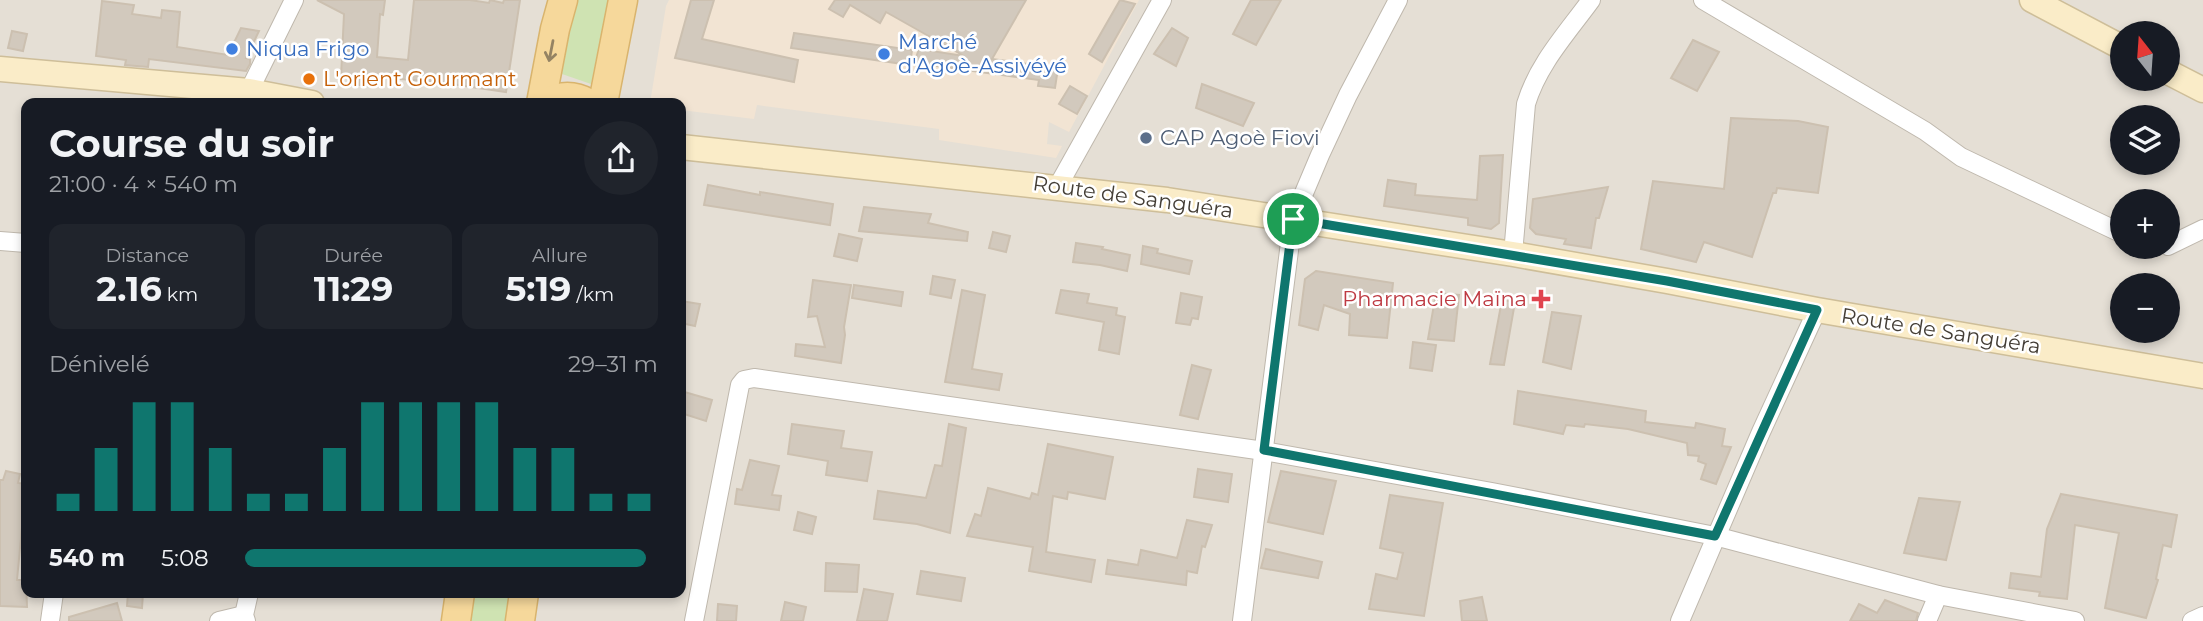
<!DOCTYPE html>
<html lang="fr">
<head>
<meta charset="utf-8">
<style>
  body { margin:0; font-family:Montserrat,sans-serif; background:#20242c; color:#f1f3f6; height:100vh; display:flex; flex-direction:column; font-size:26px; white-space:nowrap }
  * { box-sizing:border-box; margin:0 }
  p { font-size:23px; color:#9ea1a6 }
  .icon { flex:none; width:38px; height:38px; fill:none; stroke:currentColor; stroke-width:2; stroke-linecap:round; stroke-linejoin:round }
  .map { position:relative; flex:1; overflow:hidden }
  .sheet { position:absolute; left:21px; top:98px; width:665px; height:500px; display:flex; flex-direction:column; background:#171b24; border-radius:14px; box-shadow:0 4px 10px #0003 }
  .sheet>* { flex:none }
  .needle { width:46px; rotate:343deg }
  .controls { position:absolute; left:2110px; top:21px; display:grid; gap:14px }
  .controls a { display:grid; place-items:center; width:70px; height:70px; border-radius:50%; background:#171b24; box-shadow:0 4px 10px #0003; font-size:35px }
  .pin { position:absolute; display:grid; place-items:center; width:60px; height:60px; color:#fff; margin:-30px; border:4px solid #fff; border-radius:50%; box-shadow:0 2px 7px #0007 }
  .round { display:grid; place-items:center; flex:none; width:74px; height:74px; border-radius:37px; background:#20242c }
  .head { display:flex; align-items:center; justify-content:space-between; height:119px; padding:0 28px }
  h1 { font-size:38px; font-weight:700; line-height:52px }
  .metrics { display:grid; grid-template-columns:repeat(3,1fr); gap:10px; height:119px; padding:7px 28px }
  .metrics div { display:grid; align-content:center; border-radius:14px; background:#20242c; text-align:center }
  .metrics b { font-size:35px; font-weight:700 }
  .metrics small { font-size:19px; font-weight:400 }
  .metrics p { font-size:19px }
  .chart { height:196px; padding:14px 28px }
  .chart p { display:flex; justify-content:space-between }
  .chart svg { width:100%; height:126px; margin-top:7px; stroke:#0f766e; stroke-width:6 }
  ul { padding:0 28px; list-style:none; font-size:23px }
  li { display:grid; grid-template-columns:112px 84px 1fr; align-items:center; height:52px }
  li i { height:18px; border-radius:9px; background:#0f766e }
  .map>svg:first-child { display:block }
</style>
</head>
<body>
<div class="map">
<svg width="2203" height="621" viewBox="0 0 2203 621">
  <rect width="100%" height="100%" fill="#f2eee6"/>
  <path fill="#e5dfd5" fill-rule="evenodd" d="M0,0H2203V621H0ZM2123,33H2168V79H2123ZM26,103H681V593H26ZM2123,117H2168V163H2123ZM2123,201H2168V247H2123ZM2123,285H2168V331H2123Z"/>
  <polygon fill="#f2e4d3" points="669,0 1139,0 1069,132 1049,122 1047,144 1062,146 1056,158 939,140 939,129 757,105 754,119 681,110 681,103 650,103 666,6"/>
  <g fill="#cfe3b2">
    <polygon points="575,0 608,0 591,84 562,74"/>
    <polygon points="472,593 509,593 506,621 468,621"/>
  </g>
  <g fill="#d2c9bd" stroke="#ccc0b0" stroke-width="2">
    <polygon points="317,0 385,0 383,15 380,14 377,57 408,60 414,0 470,0 489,3 490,0 503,3 504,0 520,0 506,92 438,82 375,77 374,87 359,85 360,78 341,77 344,14"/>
    <polygon points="691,0 714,0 702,39 798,60 794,82 675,58"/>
    <polygon points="835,0 1026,0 992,59 1058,68 1055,88 1038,86 1039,80 914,63 919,49 964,56 886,12 880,23 850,5 843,17 829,9"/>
    <polygon points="1120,0 1135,4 1102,62 1089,54"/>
    <polygon points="1251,0 1281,0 1256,45 1233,34"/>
    <polygon points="102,1 134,5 132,14 161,18 162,10 180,12 177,47 228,55 241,28 259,31 246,58 250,59 250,64 246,71 149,59 148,67 125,65 126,60 96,56"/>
    <polygon points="1172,28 1188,38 1176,66 1154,54"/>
    <polygon points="12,31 27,34 23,51 8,48"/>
    <polygon points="794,33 912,50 910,65 791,48"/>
    <polygon points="1693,40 1719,52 1697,91 1671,78"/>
    <polygon points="1202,84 1254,103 1243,126 1196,108"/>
    <polygon points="1070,86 1087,96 1077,114 1059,104"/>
    <polygon points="1731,118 1798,121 1828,127 1818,193 1777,188 1776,193 1773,193 1752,257 1704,242 1696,262 1641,249 1653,181 1724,189"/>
    <polygon points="1503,155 1499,223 1491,229 1468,225 1468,218 1384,206 1388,180 1416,184 1415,195 1477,200 1480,156"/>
    <polygon points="708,185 760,195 760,192 833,204 830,225 704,205"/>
    <polygon points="1608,187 1599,218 1596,218 1591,248 1564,244 1566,239 1536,234 1530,228 1533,199"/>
    <polygon points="864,207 931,214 928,223 968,232 967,241 859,231"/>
    <polygon points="993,232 1010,236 1006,252 989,248"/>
    <polygon points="839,234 862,239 857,261 834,256"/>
    <polygon points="1076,243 1103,247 1102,249 1130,255 1127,271 1100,265 1073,262"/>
    <polygon points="1143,246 1158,249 1157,253 1192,261 1189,274 1141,264"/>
    <polygon points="1316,271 1393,283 1387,338 1349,335 1350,314 1324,305 1318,330 1299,325 1305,279"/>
    <polygon points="933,276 955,280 951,298 930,294"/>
    <polygon points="813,280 851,285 844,327 845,335 841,363 795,356 796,344 825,347 817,316 808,317"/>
    <polygon points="854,285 903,292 901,306 852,298"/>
    <polygon points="962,290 985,295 972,369 1002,374 999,390 945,382"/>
    <polygon points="1061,290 1089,294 1087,303 1117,308 1116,315 1125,317 1119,354 1099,350 1104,322 1056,313"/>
    <polygon points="1181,293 1202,297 1198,319 1192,318 1190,325 1176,323"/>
    <polygon points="1436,293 1459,295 1454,341 1428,339"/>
    <polygon points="1502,300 1515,302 1504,365 1490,364"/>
    <polygon points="681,301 700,304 695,326 681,323"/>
    <polygon points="1552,312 1581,316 1571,369 1543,362"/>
    <polygon points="1413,342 1436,345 1432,371 1410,368"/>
    <polygon points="1192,365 1211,370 1198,419 1180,415"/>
    <polygon points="681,391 712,400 706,421 681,413"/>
    <polygon points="1518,391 1646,411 1645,422 1695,428 1696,423 1725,429 1722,446 1731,447 1716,484 1701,479 1706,464 1698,461 1699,456 1688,455 1687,443 1628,429 1585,424 1584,427 1566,425 1563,434 1514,424"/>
    <polygon points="792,424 844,431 841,448 872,452 867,481 826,475 828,461 788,454"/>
    <polygon points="949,424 966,428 950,533 917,524 874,519 878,491 926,498 935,465 942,466"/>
    <polygon points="1048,444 1113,457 1105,499 1068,492 1067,499 1053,496 1046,552 1095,560 1091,582 1029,571 1033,547 967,536 975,514 981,516 988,488 1030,499 1032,493 1038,495"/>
    <polygon points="750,460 779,466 772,495 781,496 779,510 735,504 737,489 742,490"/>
    <polygon points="1198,469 1232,474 1228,502 1194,497"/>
    <polygon points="6,471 20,474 18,483 26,484 26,528 22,527 17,580 26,580 27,607 0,606 0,480 3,480"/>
    <polygon points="1281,471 1336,481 1323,534 1268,522"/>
    <polygon points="2061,494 2177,515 2171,547 2163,545 2156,579 2158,580 2146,618 2105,608 2119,533 2075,525 2067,599 2039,596 2040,592 2009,588 2011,573 2041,577 2047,529"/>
    <polygon points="1390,495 1443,503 1424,616 1369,609 1376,574 1397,579 1403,553 1380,548"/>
    <polygon points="1919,498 1960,502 1946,560 1904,553"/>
    <polygon points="798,512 816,517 812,534 794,530"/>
    <polygon points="1187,520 1212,525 1205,547 1202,546 1197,573 1187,571 1186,585 1106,574 1108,560 1138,565 1141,550 1177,558"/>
    <polygon points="1266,549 1322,562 1318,578 1261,568"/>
    <polygon points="826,563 859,565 857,592 825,591"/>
    <polygon points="921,571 965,578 961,601 917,594"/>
    <polygon points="864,589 893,594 887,621 857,621"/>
    <polygon points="128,593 143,593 142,608 127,606"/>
    <polygon points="1482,597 1487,621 1462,621 1460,601"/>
    <polygon points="1885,600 1918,613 1916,621 1850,621 1859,604 1877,613"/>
    <polygon points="785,602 806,607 803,621 781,621"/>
    <polygon points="117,603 122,621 69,621 69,617"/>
    <polygon points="718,604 737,606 736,621 717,621"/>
  </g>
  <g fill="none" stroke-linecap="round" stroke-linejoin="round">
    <g stroke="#bfb8ad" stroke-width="20">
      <g id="street">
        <polyline points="1703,0 1925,131 1961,157 2123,234"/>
        <polyline points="249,91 294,0"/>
        <polyline points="1058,186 1162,0"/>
        <polyline points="0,241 26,243"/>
        <polyline points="2168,246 2203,229"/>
        <path d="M1513,254L1526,104C1538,64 1567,33 1591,0"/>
        <polyline points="50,621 54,593"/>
        <polyline points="219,621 244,615"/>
        <polyline points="246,621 244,615 249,593"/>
        <polyline points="694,621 740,385 744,380 754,378 1264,451 1492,492 1715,536 1938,595 2075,621"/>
        <polyline points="1242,621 1293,219 1320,155 1348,95 1398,0"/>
        <polyline points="1680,621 1761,432 1817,310"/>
        <polyline points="1927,621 1938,595"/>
        <polyline points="2192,621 2203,616"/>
      </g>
    </g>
    <g stroke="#cebe99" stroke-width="27">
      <g id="secondary">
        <polyline points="2032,0 2123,48"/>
        <polyline points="0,69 249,91 312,103"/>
        <polyline points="2168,72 2203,90"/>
        <polyline points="681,147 1167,200 1513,254 1667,281 1817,310 2203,376"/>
      </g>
    </g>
    <g stroke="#d9b46d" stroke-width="31">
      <g id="primary">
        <polyline points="541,103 555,29 563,0"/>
        <path d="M546,103C561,95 574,95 588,103"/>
        <polyline points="603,103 623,0"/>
        <polyline points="456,621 460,593"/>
        <polyline points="520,621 524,593"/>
      </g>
    </g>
    <use href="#street" stroke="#fff" stroke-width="18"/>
    <use href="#secondary" stroke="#faecc8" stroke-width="24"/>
    <use href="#primary" stroke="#f6d89b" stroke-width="28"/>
  </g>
  <defs><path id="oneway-shaft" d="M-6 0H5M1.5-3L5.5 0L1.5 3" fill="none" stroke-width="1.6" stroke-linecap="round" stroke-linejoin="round" transform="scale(1.75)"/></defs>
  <use stroke="#948363" href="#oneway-shaft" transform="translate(551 51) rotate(101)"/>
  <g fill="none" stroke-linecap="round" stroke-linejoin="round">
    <g stroke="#fff" stroke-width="14">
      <polygon id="route" points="1293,219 1667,281 1817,310 1715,536 1264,450"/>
    </g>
    <use href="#route" stroke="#0f766e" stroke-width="9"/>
  </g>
  <g fill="#3f7fe0" stroke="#fff" stroke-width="2.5">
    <circle cx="232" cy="49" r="7"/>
    <circle cx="884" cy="54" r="7"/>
  </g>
  <circle fill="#e8710a" stroke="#fff" stroke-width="2.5" cx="309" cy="79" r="7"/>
  <circle fill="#5c6f8a" stroke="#fff" stroke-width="2.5" cx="1146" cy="138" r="7"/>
  <path fill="#e0444e" stroke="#fff" stroke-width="2.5" d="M1537.5 288.5h7v7h7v7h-7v7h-7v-7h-7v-7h7z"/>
  <g text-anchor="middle" stroke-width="5" stroke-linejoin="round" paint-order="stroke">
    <g font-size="21" fill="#366cbe" stroke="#fff" text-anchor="start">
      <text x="898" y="49">Marché<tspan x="898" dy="24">d'Agoè-Assiyéyé</tspan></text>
      <text x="246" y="56">Niqua Frigo</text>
    </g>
    <g font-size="21" fill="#c56008" stroke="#fff" text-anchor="start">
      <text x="323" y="86">L'orient Gourmant</text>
    </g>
    <g font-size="21" fill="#4e5e75" stroke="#fff" text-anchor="start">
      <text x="1160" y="145">CAP Agoè Fiovi</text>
    </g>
    <g font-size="21" fill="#443e36" stroke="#fff">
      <text transform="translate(1133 197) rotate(8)" y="7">Route de Sanguéra</text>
      <text transform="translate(1941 331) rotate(9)" y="7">Route de Sanguéra</text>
    </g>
    <g font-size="21" fill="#be3a42" stroke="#fff" text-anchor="end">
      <text x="1527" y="306">Pharmacie Maïna</text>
    </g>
  </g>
</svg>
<div class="controls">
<a><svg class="needle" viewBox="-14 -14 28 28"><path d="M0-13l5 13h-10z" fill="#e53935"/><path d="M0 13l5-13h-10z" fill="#9ea1a6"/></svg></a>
<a><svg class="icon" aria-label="layers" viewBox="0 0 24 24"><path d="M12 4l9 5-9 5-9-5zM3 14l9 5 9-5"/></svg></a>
<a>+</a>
<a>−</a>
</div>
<div class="pin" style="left:1293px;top:219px;background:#1e9e55"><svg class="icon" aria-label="arrive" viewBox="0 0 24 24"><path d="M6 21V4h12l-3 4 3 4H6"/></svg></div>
<section class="sheet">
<div class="head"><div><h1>Course du soir</h1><p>21:00 · 4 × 540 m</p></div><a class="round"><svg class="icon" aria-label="share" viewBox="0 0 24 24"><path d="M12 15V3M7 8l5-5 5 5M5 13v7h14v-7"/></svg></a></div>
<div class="metrics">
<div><p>Distance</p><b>2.16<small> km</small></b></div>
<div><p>Durée</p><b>11:29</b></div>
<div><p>Allure</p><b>5:19<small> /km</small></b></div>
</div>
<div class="chart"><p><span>Dénivelé</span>29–31 m</p>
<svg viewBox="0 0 160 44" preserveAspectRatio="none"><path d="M5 44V38M15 44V22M25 44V6M35 44V6M45 44V22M55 44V38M65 44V38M75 44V22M85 44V6M95 44V6M105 44V6M115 44V6M125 44V22M135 44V22M145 44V38M155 44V38"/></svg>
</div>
<ul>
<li><b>540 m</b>5:08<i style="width:97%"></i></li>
</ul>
</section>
</div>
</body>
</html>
